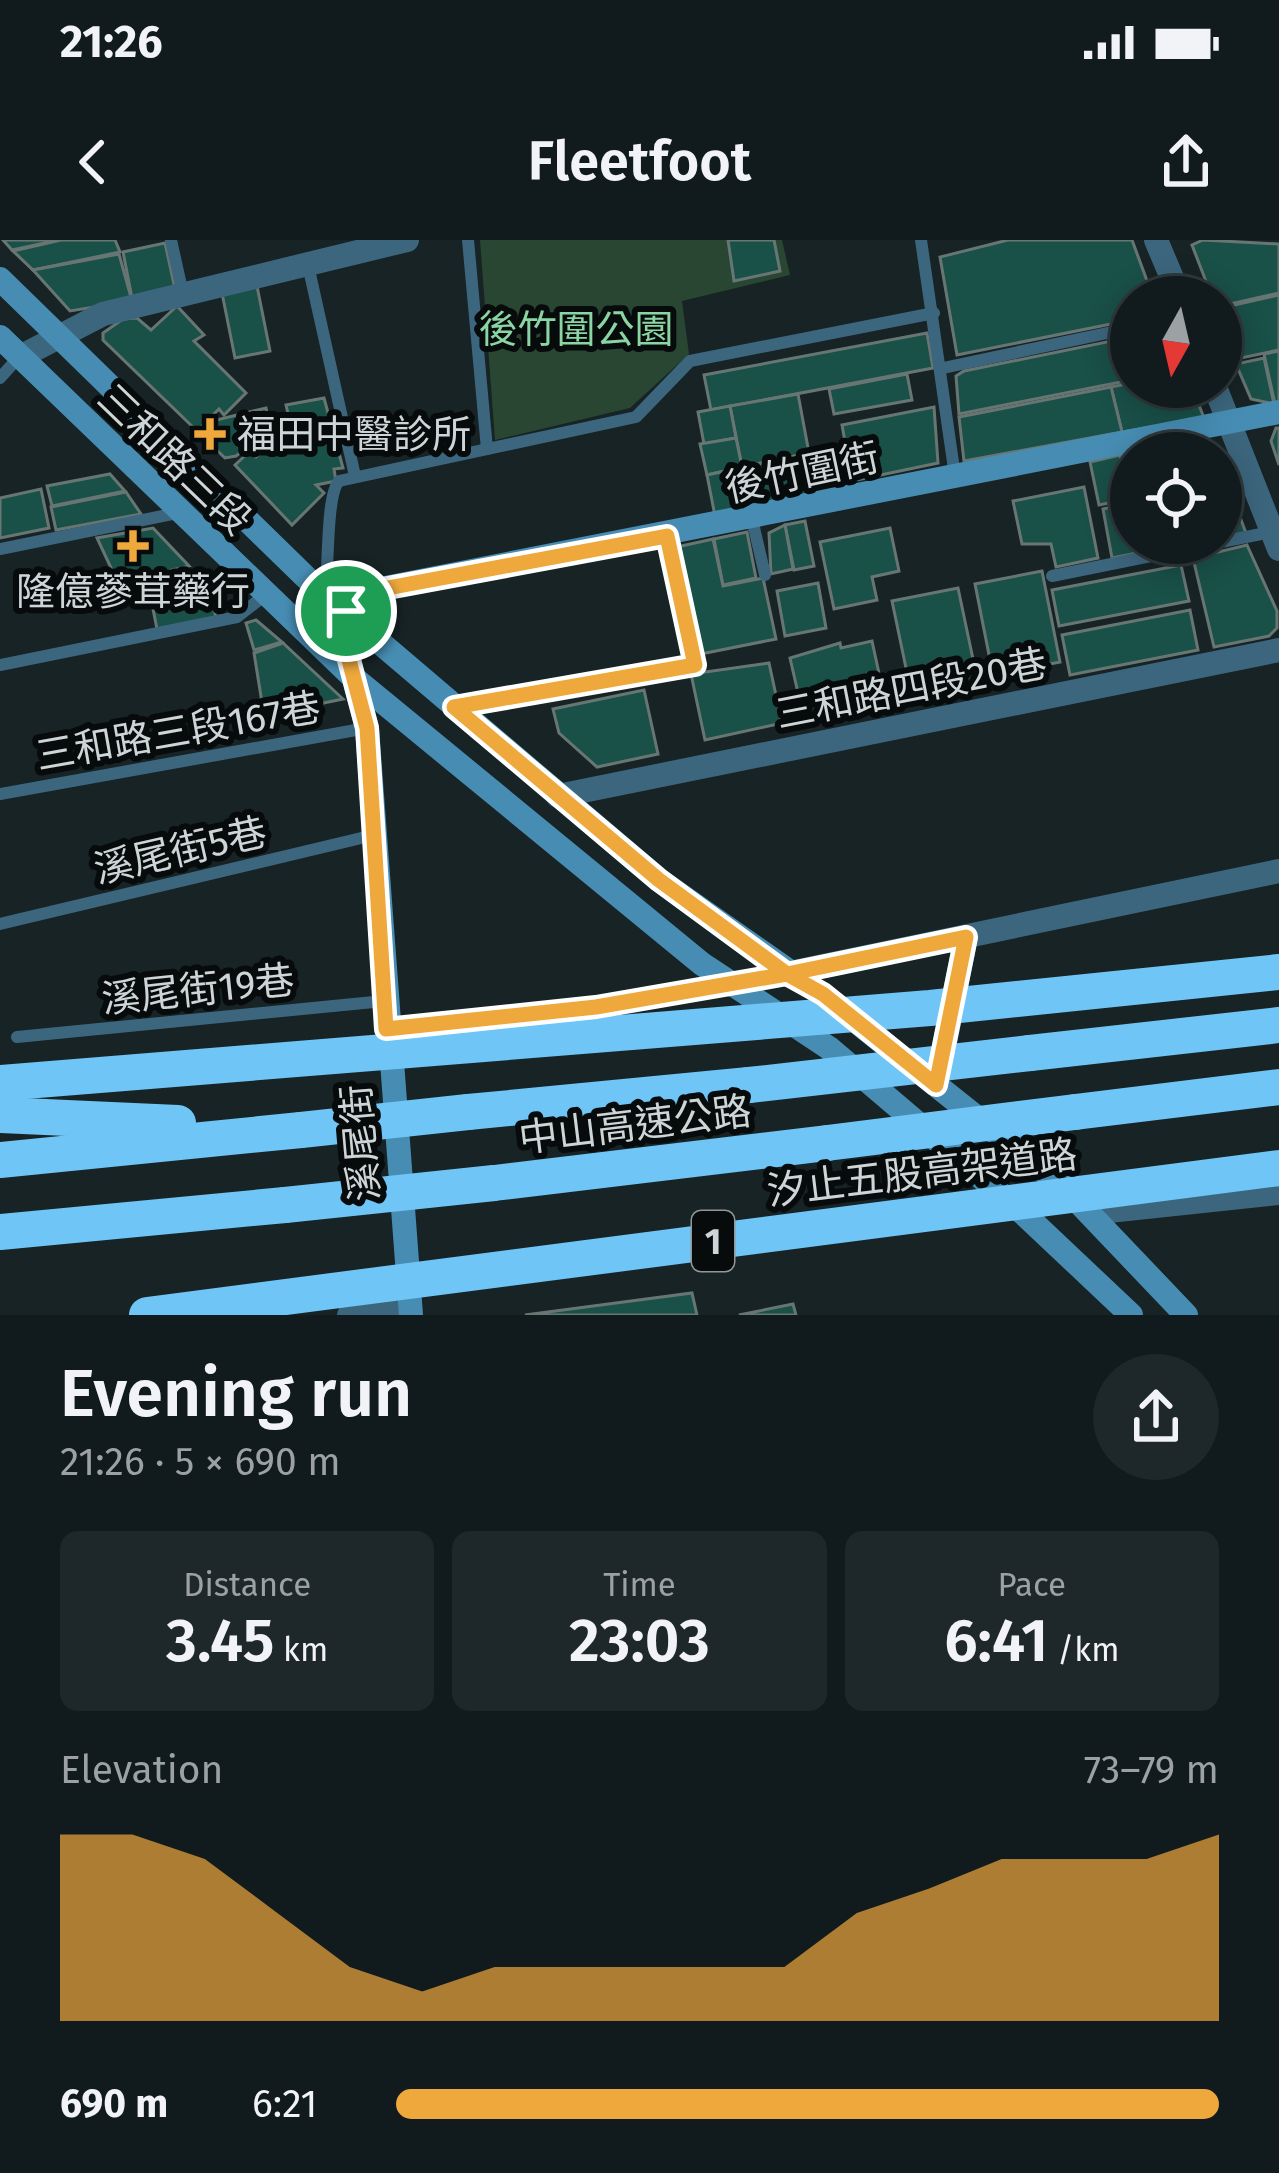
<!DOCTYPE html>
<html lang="en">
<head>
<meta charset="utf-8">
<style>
  body { margin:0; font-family:"Fira Sans","Noto Sans TC",sans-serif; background:#1e2729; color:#f1f3f6; height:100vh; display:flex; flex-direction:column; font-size:45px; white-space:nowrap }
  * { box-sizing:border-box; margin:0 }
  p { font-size:39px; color:#9ca1a3 }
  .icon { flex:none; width:66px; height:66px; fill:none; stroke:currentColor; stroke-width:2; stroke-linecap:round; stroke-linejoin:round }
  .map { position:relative; height:1075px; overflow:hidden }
  .sheet { display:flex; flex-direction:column; background:#111a1c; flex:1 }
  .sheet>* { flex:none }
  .needle { width:78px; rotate:188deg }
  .tools { position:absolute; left:1110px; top:36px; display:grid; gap:24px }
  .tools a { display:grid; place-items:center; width:132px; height:132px; border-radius:50%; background:#111a1c; box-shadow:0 6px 30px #0003,0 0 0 3px #30383b; font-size:60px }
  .pin { position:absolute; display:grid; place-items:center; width:102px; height:102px; color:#fff; margin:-51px; border:6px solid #fff; border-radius:50%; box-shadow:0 3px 12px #0007 }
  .round { display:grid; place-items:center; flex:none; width:126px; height:126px; border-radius:63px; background:#1e2729 }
  .summary { display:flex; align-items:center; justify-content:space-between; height:204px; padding:0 60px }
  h1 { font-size:66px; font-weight:600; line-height:90px }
  .stats { display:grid; grid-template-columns:repeat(3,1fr); gap:18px; height:204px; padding:12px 60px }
  .stats div { display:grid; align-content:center; border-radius:18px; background:#1e2729; text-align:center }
  .stats b { font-size:60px; font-weight:600 }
  .stats small { font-size:33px; font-weight:400 }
  .stats p { font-size:33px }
  .chart { height:336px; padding:24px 60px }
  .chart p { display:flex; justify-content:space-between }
  .chart svg { width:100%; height:216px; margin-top:12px; fill:#eea83c; opacity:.7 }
  ul { padding:0 60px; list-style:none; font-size:39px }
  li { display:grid; grid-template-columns:192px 144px 1fr; align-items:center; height:90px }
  li i { height:30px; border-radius:15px; background:#eea83c }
  .status { display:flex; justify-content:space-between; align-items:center; height:84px; padding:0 60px; background:#111a1c; direction:ltr }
  .status svg { height:33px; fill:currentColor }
  header { display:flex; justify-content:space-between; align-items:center; height:156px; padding:0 60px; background:#111a1c; font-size:54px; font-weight:600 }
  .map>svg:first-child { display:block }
</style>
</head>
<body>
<div class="status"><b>21:26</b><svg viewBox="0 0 49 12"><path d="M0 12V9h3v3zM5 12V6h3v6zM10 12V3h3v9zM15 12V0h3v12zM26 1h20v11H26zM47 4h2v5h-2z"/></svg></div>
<header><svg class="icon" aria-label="back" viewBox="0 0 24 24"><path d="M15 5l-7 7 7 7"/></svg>Fleetfoot<svg class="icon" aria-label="share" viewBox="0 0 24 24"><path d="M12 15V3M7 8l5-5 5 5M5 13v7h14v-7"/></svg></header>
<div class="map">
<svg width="1279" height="1075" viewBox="0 0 1279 1075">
  <rect width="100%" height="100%" fill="#172325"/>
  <polygon fill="#284632" points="480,0 782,0 790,35 682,61 689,114 630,168 495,200"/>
  <g fill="#195048" stroke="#687673" stroke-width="3">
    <polygon points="3,0 59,0 12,10"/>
    <polygon points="61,0 115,0 120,12 33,30 13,11"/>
    <polygon points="728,0 774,0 780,31 734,41"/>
    <polygon points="1008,0 1132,0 1153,57 1131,57 1131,80 957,115 940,17"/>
    <polygon points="1203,0 1279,4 1279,53 1221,66 1221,57 1212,57 1192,5"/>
    <polygon points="165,3 175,49 132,58 123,12"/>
    <polygon points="119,14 132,61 70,71 33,30"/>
    <polygon points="257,46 270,111 235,118 222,53"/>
    <polygon points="1279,55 1279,110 1236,119 1221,68"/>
    <polygon points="177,66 204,95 194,101 246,153 224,175 219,169 197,191 103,100 103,93 123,79 137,78 151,90"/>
    <polygon points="927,93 933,128 711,170 704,135"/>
    <polygon points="1131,97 1131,140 959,174 956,136 964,131"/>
    <polygon points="1279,111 1279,164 1275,164 1264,114"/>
    <polygon points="1264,118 1274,164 1251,159 1236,124"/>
    <polygon points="907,134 912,160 834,174 829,149"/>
    <polygon points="1131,143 1131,147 1192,147 1204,178 1122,192 1111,147"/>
    <polygon points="1111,147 1122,192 964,221 959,177"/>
    <polygon points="798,154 809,213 742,227 730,166"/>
    <polygon points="324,158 343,228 334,229 336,241 316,245 324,253 292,285 235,225 250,211 256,217 266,208 311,204 309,191 293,195 286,165"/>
    <polygon points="730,166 736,198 704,204 698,172"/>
    <polygon points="934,167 938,223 852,241 842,185"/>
    <polygon points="266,168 270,190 236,216 225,218 199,193 212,181"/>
    <polygon points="1276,188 1279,188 1279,225 1271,201"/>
    <polygon points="736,198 742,227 707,235 700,204"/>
    <polygon points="1209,200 1216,213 1195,213 1192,201"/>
    <polygon points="1193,203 1195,213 1166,213 1165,209"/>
    <polygon points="832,208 840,247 715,276 707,235"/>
    <polygon points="1131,213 1131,261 1129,261 1120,215"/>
    <polygon points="1120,215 1129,259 1099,265 1090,222"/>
    <polygon points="110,234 125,251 52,266 47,246"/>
    <polygon points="1228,245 1246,293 1221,297 1221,246"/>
    <polygon points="1084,247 1098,318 1056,327 1051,304 1022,304 1013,261"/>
    <polygon points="41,249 49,288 0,298 0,258"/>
    <polygon points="126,252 141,274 56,290 51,267"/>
    <polygon points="1131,263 1131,303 1187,303 1112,318 1103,269"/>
    <polygon points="805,281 814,326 794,330 785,285"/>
    <polygon points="785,285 793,329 771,334 769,293"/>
    <polygon points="153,288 189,326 118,343 97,298"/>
    <polygon points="890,288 899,331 872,337 877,360 834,369 820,302"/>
    <polygon points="747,292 756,338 723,345 714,299"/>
    <polygon points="713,299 723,346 763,338 776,399 696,415 677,307"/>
    <polygon points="1247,305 1277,371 1277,388 1269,396 1214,407 1193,318"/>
    <polygon points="1181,325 1189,361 1059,386 1052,350"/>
    <polygon points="1042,331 1060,422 993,435 975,344"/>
    <polygon points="207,332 216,378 157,389 148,344"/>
    <polygon points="818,343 826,388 785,396 777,351"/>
    <polygon points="958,348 977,438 911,452 892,361"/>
    <polygon points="1190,370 1198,410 1070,435 1062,395"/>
    <polygon points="256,380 282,402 254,410 246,383"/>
    <polygon points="872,401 885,461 804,479 790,418 840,403 841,408"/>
    <polygon points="283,403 343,459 264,475 254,413"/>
    <polygon points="769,423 782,483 705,500 691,434"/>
    <polygon points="644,450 658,514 597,527 559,493 553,469"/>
    <polygon points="692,1053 697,1075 525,1075"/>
    <polygon points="793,1064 796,1075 739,1075"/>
  </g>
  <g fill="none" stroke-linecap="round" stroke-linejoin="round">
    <g stroke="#3c667e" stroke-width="12">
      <polyline points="171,0 183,54"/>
      <polyline points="468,0 487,209"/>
      <polyline points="921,0 955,236"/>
      <polyline points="308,25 355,236"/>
      <polyline points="943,128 1131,88"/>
      <polyline points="0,138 19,117"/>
      <polyline points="752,279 765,335"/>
      <polyline points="1221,302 1271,292"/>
      <polyline points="0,309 177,273"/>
      <polyline points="1052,336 1215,303"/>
      <path d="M325,354C329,328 326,255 339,241L636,177L690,121L934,73"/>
      <polyline points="0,425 237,377 264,356"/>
      <polyline points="460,466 695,425 667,296"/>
      <polyline points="0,554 367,488"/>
      <polyline points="0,684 374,595"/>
      <polyline points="387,789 596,767 730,745"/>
      <polyline points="17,797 384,761"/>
    </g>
    <g stroke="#3c667e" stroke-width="24">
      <polyline points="1156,0 1180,57"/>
      <polyline points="20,117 103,74 407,0"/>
      <polyline points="1215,147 1279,309"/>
      <polyline points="558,556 1279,410"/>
      <polyline points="732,745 1279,631"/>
      <polyline points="1090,973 1279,953"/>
      <polyline points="349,1075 410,1064"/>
    </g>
    <g stroke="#478db3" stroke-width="24">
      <polyline points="0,39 324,355 659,640 823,755 1064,947 1186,1075"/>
      <polyline points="0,97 355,439 702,724 829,808 1023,973 1131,1075"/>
      <polyline points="938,837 966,697"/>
      <polyline points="411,1075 367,488 340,386 360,353 1279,172"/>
    </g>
    <g stroke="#6fc5f5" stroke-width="36">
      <polyline points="1030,813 1279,785"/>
      <polyline points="468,872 749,845"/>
      <polyline points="1075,872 1279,847"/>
      <polyline points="0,875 178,883"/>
      <polyline points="0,920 301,890"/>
      <polyline points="494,943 827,903"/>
      <polyline points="0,992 285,965"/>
    </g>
    <g stroke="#6fc5f5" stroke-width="36">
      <polyline points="0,843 930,768 1279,732"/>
      <polyline points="749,845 1030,813"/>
      <polyline points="301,890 468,872"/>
      <polyline points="827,903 1075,872"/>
      <polyline points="285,965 494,943"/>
      <polyline points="147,1075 1279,928"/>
    </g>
  </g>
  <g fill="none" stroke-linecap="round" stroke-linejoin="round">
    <g stroke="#fff" stroke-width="24">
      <polyline id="route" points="346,371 340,386 367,488 386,789 596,767 787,734 823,754 936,845 966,697 787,734 659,640 454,467 695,425 667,296 361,353 346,371"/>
    </g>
    <use href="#route" stroke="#eea83c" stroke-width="15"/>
  </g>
  <g fill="#eea83c" stroke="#070b0c" stroke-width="4.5">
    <path d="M204 176h12v12h12v12h-12v12h-12v-12h-12v-12h12z"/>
    <path d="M127 288h12v12h12v12h-12v12h-12v-12h-12v-12h12z"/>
  </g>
  <g text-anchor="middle" stroke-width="12" stroke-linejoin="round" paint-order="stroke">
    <rect fill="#070b0c" stroke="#929899" stroke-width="3" x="692" y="971" width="42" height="60" rx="9"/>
    <g font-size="36" font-weight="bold" fill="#cdd5d6">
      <text x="713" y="1014">1</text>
    </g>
    <g font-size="39" fill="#89d5a3" stroke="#070b0c">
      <text x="576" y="103">後竹圍公園</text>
    </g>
    <g font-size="39" fill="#cdd5d6" stroke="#070b0c" text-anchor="start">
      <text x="237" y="208">福田中醫診所</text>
      <text x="133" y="365" text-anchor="middle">隆億蔘茸藥行</text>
    </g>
    <g font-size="39" fill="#cdd5d6" stroke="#070b0c">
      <text transform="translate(175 219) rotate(44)" y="14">三和路三段</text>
      <text transform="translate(802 232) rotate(-12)" y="14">後竹圍街</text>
      <text transform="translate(911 448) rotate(-11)" y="14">三和路四段20巷</text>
      <text transform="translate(178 491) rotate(-10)" y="14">三和路三段167巷</text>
      <text transform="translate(180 610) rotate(-13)" y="14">溪尾街5巷</text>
      <text transform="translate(198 749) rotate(-6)" y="14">溪尾街19巷</text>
      <text transform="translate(635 884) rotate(-7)" y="14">中山高速公路</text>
      <text transform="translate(360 903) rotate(-95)" y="14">溪尾街</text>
      <text transform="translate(922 932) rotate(-7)" y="14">汐止五股高架道路</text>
    </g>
  </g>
</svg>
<div class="tools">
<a><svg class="needle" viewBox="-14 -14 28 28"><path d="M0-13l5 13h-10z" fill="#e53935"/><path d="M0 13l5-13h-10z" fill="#9ca1a3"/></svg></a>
<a><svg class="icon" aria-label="locate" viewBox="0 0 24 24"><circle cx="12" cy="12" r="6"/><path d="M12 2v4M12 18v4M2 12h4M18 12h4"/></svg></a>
</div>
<div class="pin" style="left:346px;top:371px;background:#1e9e55"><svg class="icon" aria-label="arrive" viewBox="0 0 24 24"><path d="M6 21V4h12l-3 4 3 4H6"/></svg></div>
</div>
<section class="sheet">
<div class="summary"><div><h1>Evening run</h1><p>21:26 · 5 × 690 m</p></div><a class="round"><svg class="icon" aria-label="share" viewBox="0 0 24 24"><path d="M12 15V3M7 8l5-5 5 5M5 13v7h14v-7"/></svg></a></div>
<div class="stats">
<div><p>Distance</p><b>3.45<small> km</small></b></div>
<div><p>Time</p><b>23:03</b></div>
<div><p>Pace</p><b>6:41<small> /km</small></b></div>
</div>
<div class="chart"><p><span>Elevation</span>73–79 m</p>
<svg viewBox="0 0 160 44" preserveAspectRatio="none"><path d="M0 44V6L10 6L20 11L30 22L40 33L50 38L60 33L70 33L80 33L90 33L100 33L110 22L120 17L130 11L140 11L150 11L160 6V44z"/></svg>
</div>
<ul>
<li><b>690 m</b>6:21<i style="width:100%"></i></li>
</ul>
</section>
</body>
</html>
